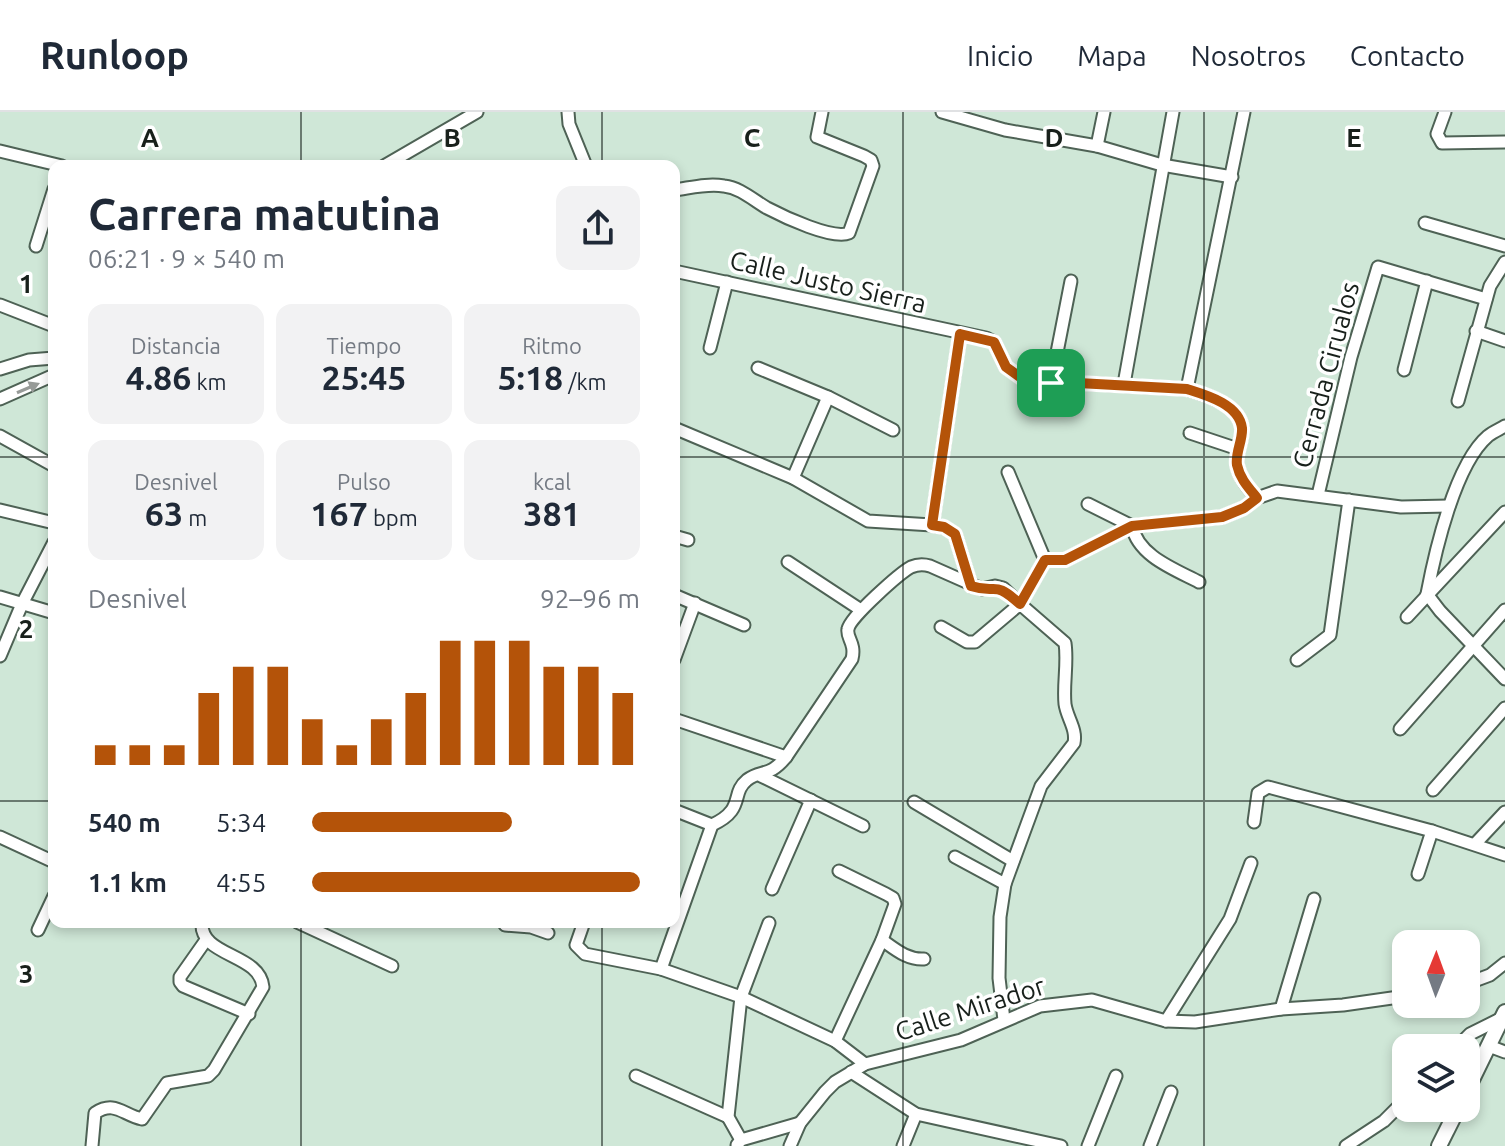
<!DOCTYPE html>
<html lang="es">
<head>
<meta charset="utf-8">
<style>
  body { margin:0; font-family:Ubuntu,sans-serif; background:#f2f2f3; color:#1f2937; height:100vh; display:flex; flex-direction:column; font-size:30px; white-space:nowrap }
  * { box-sizing:border-box; margin:0 }
  p { font-size:26px; color:#747a83 }
  .icon { flex:none; width:44px; height:44px; fill:none; stroke:currentColor; stroke-width:2; stroke-linecap:round; stroke-linejoin:round }
  .map { position:relative; flex:1; overflow:hidden }
  .drawer { position:absolute; left:48px; top:48px; width:632px; height:768px; display:flex; flex-direction:column; background:#fff; border-radius:16px; box-shadow:0 4px 12px #0003 }
  .drawer>* { flex:none }
  .needle { width:52px; rotate:1deg }
  .tools { position:absolute; left:1392px; top:818px; display:grid; gap:16px }
  .tools a { display:grid; place-items:center; width:88px; height:88px; border-radius:16px; background:#fff; box-shadow:0 4px 12px #0003; font-size:40px }
  .pin { position:absolute; display:grid; place-items:center; width:68px; height:68px; color:#fff; margin:-34px; border-radius:16px; box-shadow:0 4px 12px #0006 }
  .round { display:grid; place-items:center; flex:none; width:84px; height:84px; border-radius:16px; background:#f2f2f3 }
  .summary { display:flex; align-items:center; justify-content:space-between; height:136px; padding:0 40px }
  h1 { font-size:44px; font-weight:700; line-height:60px }
  .metrics { display:grid; grid-template-columns:repeat(3,1fr); gap:12px; height:136px; padding:8px 40px }
  .metrics div { display:grid; align-content:center; border-radius:16px; background:#f2f2f3; text-align:center }
  .metrics b { font-size:34px; font-weight:700 }
  .metrics small { font-size:22px; font-weight:400 }
  .metrics p { font-size:22px }
  .chart { height:224px; padding:16px 40px }
  .chart p { display:flex; justify-content:space-between }
  .chart svg { width:100%; height:144px; margin-top:8px; stroke:#b45309; stroke-width:6 }
  ul { padding:0 40px; list-style:none; font-size:26px }
  li { display:grid; grid-template-columns:128px 96px 1fr; align-items:center; height:60px }
  li i { height:20px; border-radius:10px; background:#b45309 }
  header { display:flex; align-items:center; gap:48px; box-sizing:border-box; height:112px; padding:0 40px; background:#fff; border-bottom:2px solid #e0e1e3 }
  header strong { font-size:38px }
  nav { display:flex; gap:44px; margin-inline-start:auto; font-size:28px }
  .map>svg:first-child { display:block }
</style>
</head>
<body>
<header>
<strong>Runloop</strong>
<nav><a>Inicio</a><a>Mapa</a><a>Nosotros</a><a>Contacto</a></nav>
</header>
<div class="map">
<svg width="1505" height="1034" viewBox="0 0 1505 1034">
  <rect width="100%" height="100%" fill="#cfe7d7"/>
  <g fill="none" stroke-linecap="round" stroke-linejoin="round">
    <g stroke="#4e6255" stroke-width="15">
      <g id="minor">
        <polyline points="568,0 569,12 586,54"/>
        <polyline points="942,0 1005,18 1097,34 1162,53 1232,65"/>
        <polyline points="1445,0 1437,22 1442,31 1505,30"/>
        <polyline points="1097,34 1104,0"/>
        <polyline points="0,39 62,54"/>
        <polyline points="384,54 477,0"/>
        <path d="M674,78C690,76 707,71 724,74C741,76 753,88 767,96C784,105 833,128 849,121L873,54L871,48L864,44L817,25L822,0"/>
        <polyline points="1425,111 1505,134"/>
        <polyline points="36,134 54,77"/>
        <path d="M674,159L986,226L994,230L1006,255L1024,268L1187,277C1206,283 1239,292 1242,316C1243,328 1235,341 1237,353C1240,367 1248,376 1257,386"/>
        <polyline points="0,193 54,214"/>
        <polyline points="1476,219 1505,229"/>
        <polyline points="710,236 727,170"/>
        <polyline points="758,256 828,285 893,318"/>
        <polyline points="0,257 29,248 54,246"/>
        <polyline points="1404,258 1427,169"/>
        <polyline points="1051,271 1071,169"/>
        <polyline points="1124,272 1173,0"/>
        <polyline points="1187,277 1244,0"/>
        <polyline points="0,287 54,263"/>
        <polyline points="1458,289 1490,174 1505,150"/>
        <polyline points="674,316 793,366 868,409 932,413 944,415 955,422 971,474"/>
        <polyline points="1190,321 1238,337"/>
        <polyline points="0,324 54,354"/>
        <polyline points="1008,360 1045,448"/>
        <polyline points="793,366 828,285"/>
        <polyline points="1318,383 1351,245 1378,155 1486,187"/>
        <path d="M1088,392L1132,414C1138,444 1174,457 1199,470"/>
        <polyline points="0,398 54,411"/>
        <polyline points="932,413 960,222"/>
        <polyline points="674,424 688,428"/>
        <polyline points="788,450 861,498"/>
        <path d="M1427,482C1435,440 1455,352 1488,324C1493,320 1500,317 1505,314"/>
        <polyline points="1427,482 1440,499 1505,567"/>
        <polyline points="674,483 744,513"/>
        <polyline points="0,485 54,501"/>
        <polyline points="1407,505 1505,400"/>
        <path d="M941,515L967,530H975L1020,492L1065,531C1068,551 1063,572 1065,592C1067,606 1077,617 1074,631L1041,674L1005,772L1000,805L999,866L1004,908"/>
        <polyline points="0,544 22,492 54,430"/>
        <polyline points="674,548 695,491"/>
        <polyline points="1297,548 1330,523 1349,388"/>
        <polyline points="674,607 786,645"/>
        <polyline points="1400,617 1505,498"/>
        <polyline points="761,664 863,714"/>
        <polyline points="1433,678 1505,596"/>
        <polyline points="914,690 1013,749"/>
        <polyline points="674,698 712,713"/>
        <polyline points="1254,710 1258,681 1268,675 1432,719 1505,743"/>
        <polyline points="0,725 54,750"/>
        <polyline points="1475,732 1505,700"/>
        <polyline points="955,745 1005,772"/>
        <polyline points="1418,762 1432,719"/>
        <polyline points="772,777 811,688"/>
        <polyline points="297,810 392,854"/>
        <polyline points="505,810 505,813 531,815 548,821"/>
        <polyline points="584,810 576,833 585,842 661,857 741,885 835,929 865,952"/>
        <polyline points="38,818 54,784"/>
        <polyline points="206,828 180,865 180,870 183,874 249,902"/>
        <path d="M882,828C895,837 907,848 924,847"/>
        <path d="M661,857L712,713C746,697 730,682 747,668C761,657 769,666 786,645L852,547C856,531 846,526 848,517C850,505 900,461 911,455C918,452 923,452 930,454L982,477L995,474L1003,476L1020,492L1045,448H1065L1132,414L1222,405L1244,396L1257,386L1277,379L1401,395L1449,394"/>
        <polyline points="1466,872 1490,863 1505,851"/>
        <polyline points="1281,897 1314,787"/>
        <polyline points="1166,909 1230,807 1251,751"/>
        <polyline points="835,929 882,828 895,792 893,786 886,782 839,759"/>
        <polyline points="1489,934 1505,940"/>
        <polyline points="1456,936 1470,922 1502,906"/>
        <polyline points="851,960 916,1002 1061,1034"/>
        <polyline points="636,964 728,1005"/>
        <polyline points="741,1028 728,1005 741,885 769,811"/>
        <polyline points="737,1033 741,1028 800,1011"/>
        <path d="M92,1034L95,1001C115,988 123,1003 142,1007L167,971L208,964L214,958L263,875C260,841 199,845 202,810"/>
        <polyline points="790,1034 800,1011 825,980 835,970 865,952 961,928 1040,894 1092,888 1166,909 1195,910 1281,897 1343,893 1406,884"/>
        <polyline points="903,1034 916,1002"/>
        <polyline points="1088,1034 1116,964"/>
        <polyline points="1150,1034 1171,980"/>
        <polyline points="1346,1034 1384,1009 1406,987"/>
      </g>
    </g>
    <g stroke="#4e6255" stroke-width="18">
      <g id="tertiary">
        <polyline points="1466,980 1505,900"/>
        <polyline points="1439,1034 1458,996"/>
      </g>
    </g>
    <use href="#minor" stroke="#fff" stroke-width="11"/>
    <use href="#tertiary" stroke="#fff" stroke-width="14"/>
  </g>
  <defs><path id="oneway-solid" d="M-6-.8H1V-3.2L6.5 0L1 3.2V.8H-6Z" transform="scale(2)"/></defs>
  <use fill="#979b98" href="#oneway-solid" transform="translate(28 276) rotate(-23)"/>
  <g fill="none" stroke-linecap="round" stroke-linejoin="round">
    <g stroke="#fff" stroke-width="16">
      <path id="route" d="M960,222L994,230L1006,255L1024,268L1187,277C1206,283 1239,292 1242,316C1243,328 1235,341 1237,353C1240,367 1249,376 1257,386L1244,396L1222,405L1132,414L1065,448H1045L1020,492C992,467 999,483 971,474L955,422L944,415L932,413Z"/>
    </g>
    <use href="#route" stroke="#b45309" stroke-width="10"/>
  </g>
  <path fill="none" stroke="#18201b" stroke-width="2" stroke-opacity="0.55" d="M301,0V54M602,0V54M903,0V1034M1204,0V1034M0,345H54M674,345H1505M0,689H54M674,689H1505M301,810V1034M602,810V1034"/>
  <g text-anchor="middle" stroke-width="7" stroke-linejoin="round" paint-order="stroke">
    <g font-size="26" fill="#18201b" stroke="#fff">
      <text transform="translate(828 170) rotate(13)" y="9">Calle Justo Sierra</text>
      <text transform="translate(1326 263) rotate(-75)" y="9">Cerrada Cirualos</text>
      <text transform="translate(970 897) rotate(-18)" y="9">Calle Mirador</text>
    </g>
  </g>
  <g font-size="26" text-anchor="middle" font-weight="bold" fill="#18201b" stroke="#fff" stroke-width="7" stroke-linejoin="round" paint-order="stroke">
    <text x="150" y="35">A</text>
    <text x="452" y="35">B</text>
    <text x="752" y="35">C</text>
    <text x="1054" y="35">D</text>
    <text x="1354" y="35">E</text>
    <text x="26" y="181">1</text>
    <text x="26" y="526">2</text>
    <text x="26" y="871">3</text>
  </g>
</svg>
<div class="tools">
<a><svg class="needle" viewBox="-14 -14 28 28"><path d="M0-13l5 13h-10z" fill="#e53935"/><path d="M0 13l5-13h-10z" fill="#747a83"/></svg></a>
<a><svg class="icon" aria-label="layers" viewBox="0 0 24 24"><path d="M12 4l9 5-9 5-9-5zM3 14l9 5 9-5"/></svg></a>
</div>
<div class="pin" style="left:1051px;top:271px;background:#1e9e55"><svg class="icon" aria-label="arrive" viewBox="0 0 24 24"><path d="M6 21V4h12l-3 4 3 4H6"/></svg></div>
<section class="drawer">
<div class="summary"><div><h1>Carrera matutina</h1><p>06:21 · 9 × 540 m</p></div><a class="round"><svg class="icon" aria-label="share" viewBox="0 0 24 24"><path d="M12 15V3M7 8l5-5 5 5M5 13v7h14v-7"/></svg></a></div>
<div class="metrics">
<div><p>Distancia</p><b>4.86<small> km</small></b></div>
<div><p>Tiempo</p><b>25:45</b></div>
<div><p>Ritmo</p><b>5:18<small> /km</small></b></div>
</div>
<div class="metrics">
<div><p>Desnivel</p><b>63<small> m</small></b></div>
<div><p>Pulso</p><b>167<small> bpm</small></b></div>
<div><p>kcal</p><b>381</b></div>
</div>
<div class="chart"><p><span>Desnivel</span>92–96 m</p>
<svg viewBox="0 0 160 44" preserveAspectRatio="none"><path d="M5 44V38M15 44V38M25 44V38M35 44V22M45 44V14M55 44V14M65 44V30M75 44V38M85 44V30M95 44V22M105 44V6M115 44V6M125 44V6M135 44V14M145 44V14M155 44V22"/></svg>
</div>
<ul>
<li><b>540 m</b>5:34<i style="width:61%"></i></li>
<li><b>1.1 km</b>4:55<i style="width:100%"></i></li>
</ul>
</section>
</div>
</body>
</html>
